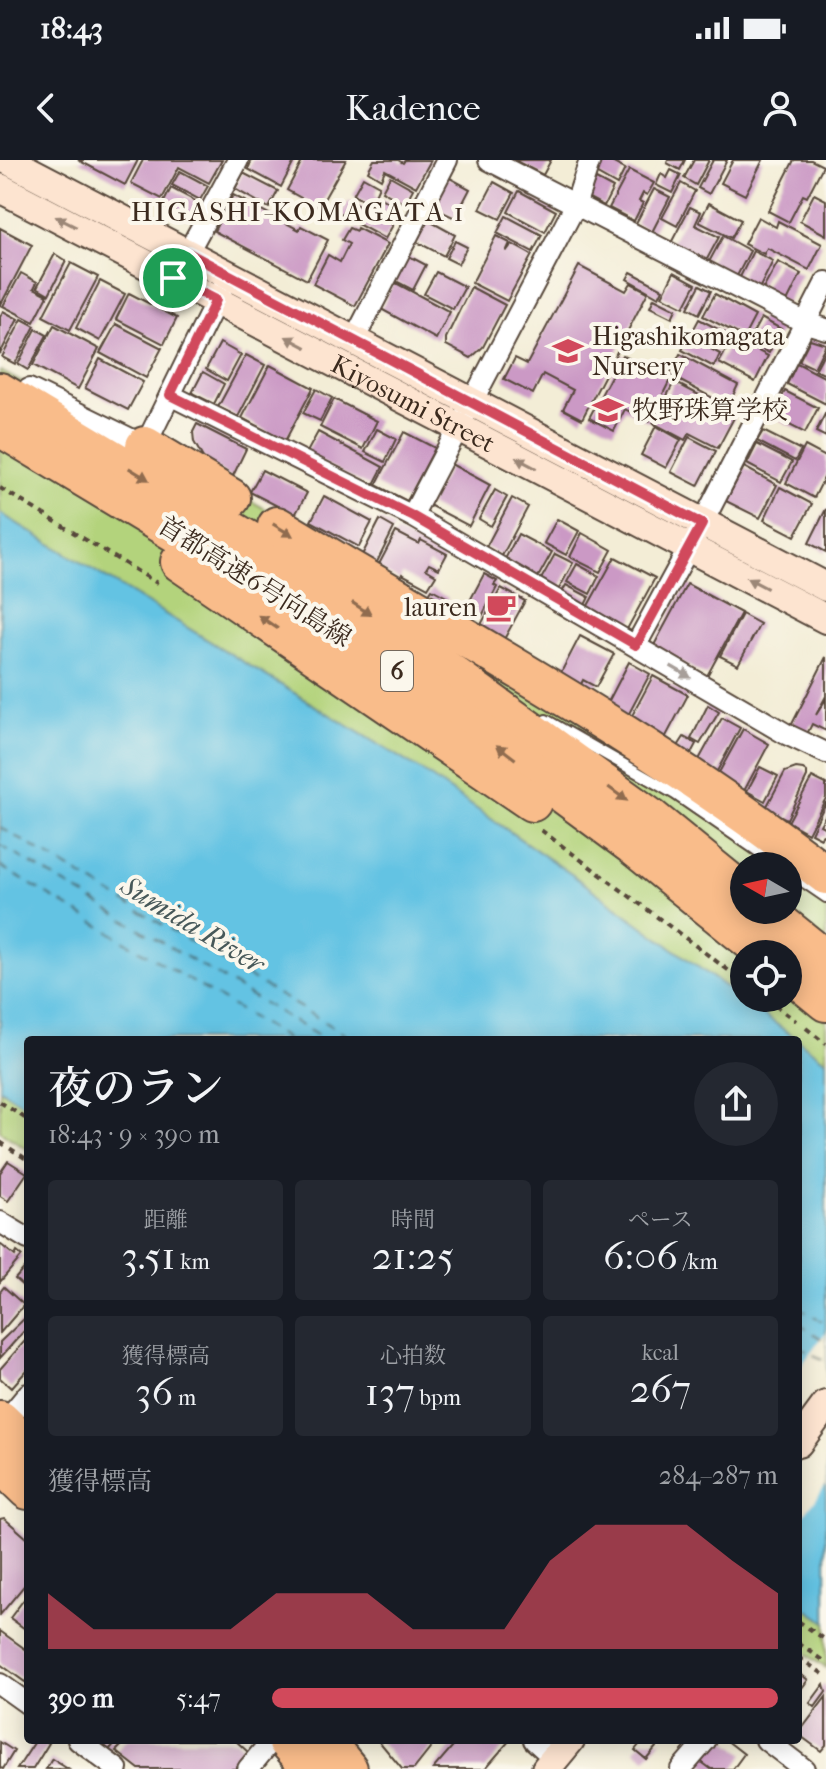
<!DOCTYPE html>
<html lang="ja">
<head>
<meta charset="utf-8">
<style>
  body { margin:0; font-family:"IM FELL French Canon","Noto Serif JP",serif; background:#242831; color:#f1f3f6; height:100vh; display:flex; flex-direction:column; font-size:30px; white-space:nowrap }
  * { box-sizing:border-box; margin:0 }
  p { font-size:26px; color:#9ea1a6 }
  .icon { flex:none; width:44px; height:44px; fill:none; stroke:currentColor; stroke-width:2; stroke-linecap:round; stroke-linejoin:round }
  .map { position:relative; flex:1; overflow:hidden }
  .panel { position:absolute; left:24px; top:876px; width:778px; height:708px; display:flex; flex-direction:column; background:#171b24; border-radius:8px; box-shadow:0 4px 20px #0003 }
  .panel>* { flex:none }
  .needle { width:52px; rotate:279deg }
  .buttons { position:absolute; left:730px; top:692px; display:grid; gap:16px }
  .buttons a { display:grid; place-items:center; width:72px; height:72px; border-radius:50%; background:#171b24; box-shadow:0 4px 20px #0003; font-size:40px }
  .pin { position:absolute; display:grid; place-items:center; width:68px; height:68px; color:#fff; margin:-34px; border:4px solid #fff; border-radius:50%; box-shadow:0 2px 8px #0007 }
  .round { display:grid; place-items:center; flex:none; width:84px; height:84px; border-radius:42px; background:#242831 }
  .head { display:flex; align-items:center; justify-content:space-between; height:136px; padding:0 24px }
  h1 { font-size:44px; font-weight:600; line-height:60px }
  .figures { display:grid; grid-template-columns:repeat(3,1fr); gap:12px; height:136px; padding:8px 24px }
  .figures div { display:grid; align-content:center; border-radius:8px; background:#242831; text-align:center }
  .figures b { font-size:40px; font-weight:600 }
  .figures small { font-size:22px; font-weight:400 }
  .figures p { font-size:22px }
  .chart { height:224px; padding:16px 24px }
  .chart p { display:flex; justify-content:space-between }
  .chart svg { width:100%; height:144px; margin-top:8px; fill:#d1495b; opacity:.7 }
  ul { padding:0 24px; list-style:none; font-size:26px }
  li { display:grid; grid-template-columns:128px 96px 1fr; align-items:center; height:60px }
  li i { height:20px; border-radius:10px; background:#d1495b }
  .status { display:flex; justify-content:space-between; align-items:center; height:56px; padding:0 40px; background:#171b24; direction:ltr }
  .status svg { height:22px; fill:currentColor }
  header { display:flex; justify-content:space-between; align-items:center; height:104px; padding:0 24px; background:#171b24; font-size:36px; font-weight:600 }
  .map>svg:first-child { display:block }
</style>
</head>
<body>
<div class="status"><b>18:43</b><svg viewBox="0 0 49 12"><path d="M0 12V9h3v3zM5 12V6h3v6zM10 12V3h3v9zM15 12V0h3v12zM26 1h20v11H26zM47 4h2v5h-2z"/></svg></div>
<header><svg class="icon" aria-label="back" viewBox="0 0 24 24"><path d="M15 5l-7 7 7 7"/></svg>Kadence<svg class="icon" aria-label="person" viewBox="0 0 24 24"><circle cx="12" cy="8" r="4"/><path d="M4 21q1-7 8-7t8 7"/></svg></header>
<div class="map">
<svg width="826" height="1609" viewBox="0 0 826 1609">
  <rect width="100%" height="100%" fill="#fbf7ec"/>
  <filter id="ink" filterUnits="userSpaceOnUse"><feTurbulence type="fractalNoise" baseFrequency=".0125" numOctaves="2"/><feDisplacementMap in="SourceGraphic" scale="16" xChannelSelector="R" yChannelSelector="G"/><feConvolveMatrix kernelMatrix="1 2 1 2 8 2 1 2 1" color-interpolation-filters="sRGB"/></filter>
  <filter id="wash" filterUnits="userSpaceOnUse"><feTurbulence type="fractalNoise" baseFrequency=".006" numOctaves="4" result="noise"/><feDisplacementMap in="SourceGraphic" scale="32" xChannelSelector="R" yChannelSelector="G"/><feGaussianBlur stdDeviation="1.8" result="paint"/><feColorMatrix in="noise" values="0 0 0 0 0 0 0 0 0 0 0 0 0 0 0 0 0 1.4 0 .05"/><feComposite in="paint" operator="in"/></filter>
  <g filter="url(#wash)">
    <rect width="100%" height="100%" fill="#f3edd6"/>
    <g fill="#b3d37b" stroke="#777e4c" stroke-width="2" fill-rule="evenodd">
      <path d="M0,211L239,334L342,393L826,702V901L571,714L420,610L0,353ZM744,706H788V750H744ZM744,794H788V838H744Z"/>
      <polygon points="0,929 28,947 28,990 0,971"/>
      <polygon points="798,1443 826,1462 826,1508 798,1489"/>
    </g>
    <g fill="#64c3e3" stroke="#507680" stroke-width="2">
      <polygon points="0,353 420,610 571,714 798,880 28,880 28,947 0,929"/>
      <polygon points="798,880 826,901 826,1462 798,1443"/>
    </g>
    <polygon fill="#f3edd6" points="826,1172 826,1325 798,1363 798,1210"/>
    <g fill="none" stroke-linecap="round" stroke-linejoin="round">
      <g stroke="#475859" stroke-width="2" stroke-dasharray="10 8" stroke-linecap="butt">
        <polyline points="0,667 354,880"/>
        <polyline points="0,685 325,880"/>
        <polyline points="0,706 289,880"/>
        <polyline points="798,1147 826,1164"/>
        <polyline points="798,1164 826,1181"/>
        <polyline points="798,1186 826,1202"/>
      </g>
    </g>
    <g id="blocks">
      <g fill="#cb99c5">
        <polygon points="78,0 138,0 125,25"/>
        <polygon points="143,0 222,0 209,23 179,7 162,39 131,23"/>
        <polygon points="252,0 295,0 281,27 248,9"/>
        <polygon points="303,0 346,0 319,48 287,30"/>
        <polygon points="374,0 398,0 403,3 405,0 431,0 416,27 385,10 381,19 368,11"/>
        <polygon points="514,0 551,0 543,15"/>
        <polygon points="600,0 608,0 625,9 617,25 594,12"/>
        <polygon points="668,0 685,0 680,10 667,3"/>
        <polygon points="694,0 709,0 696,25 684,18"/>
        <polygon points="713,0 727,0 709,34 698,28"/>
        <polygon points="733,0 763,0 745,35 721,23"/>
        <polygon points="794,0 811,0 823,6 807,37 803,35 789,62 768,51"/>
        <polygon points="629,10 654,23 647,35 643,33 639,41 643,43 634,61 609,48"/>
        <polygon points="671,10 681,15 672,33 656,25 661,14 667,18"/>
        <polygon points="180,11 208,26 200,40 172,25"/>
        <polygon points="243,13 278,31 269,48 235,29"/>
        <polygon points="390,16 413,29 405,44 382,31"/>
        <polygon points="363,17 379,26 375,35 400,49 395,58 353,35"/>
        <polygon points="448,17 470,29 455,58 432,47"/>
        <polygon points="596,19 613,28 604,46 587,37"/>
        <polygon points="494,22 514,33 500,59 480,49"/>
        <polygon points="681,23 695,31 677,66 662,58"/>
        <polygon points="171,28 199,43 190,60 162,46"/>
        <polygon points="654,29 670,37 652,72 636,63"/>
        <polygon points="519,31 556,51 545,72 508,52"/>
        <polygon points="814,34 826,40 826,75 800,61"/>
        <polygon points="233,35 299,70 301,66 328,80 307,120 214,71"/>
        <polygon points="349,41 393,65 385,79 341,55"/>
        <polygon points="709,43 741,60 731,78 699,62"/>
        <polygon points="690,47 701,52 695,65 719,77 706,101 671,83"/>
        <polygon points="506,56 542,75 533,92 497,73"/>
        <polygon points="758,57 776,67 778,61 822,84 809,110 767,88 764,94 744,84"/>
        <polygon points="424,58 455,75 444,96 413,80"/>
        <polygon points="0,68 32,85 0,146"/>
        <polygon points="349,68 356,71 357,68 388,84 355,146 313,124 328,95 340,102 349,84 342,80"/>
        <polygon points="496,76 510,83 506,92 512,84 532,95 507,141 472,123"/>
        <polygon points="723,76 750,91 737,116 709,102"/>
        <polygon points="455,81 467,87 458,104 446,98"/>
        <polygon points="753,91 773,101 759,129 739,119"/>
        <polygon points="55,94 66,101 49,134 37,127"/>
        <polygon points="405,94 426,105 413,130 392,119"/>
        <polygon points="778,102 801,114 786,144 762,131"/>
        <polygon points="71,103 98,117 70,170 43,156"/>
        <polygon points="579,106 626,131 631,123 648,132 582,259 563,249 573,230 543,214 533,234 504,219 515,198 527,204"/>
        <polygon points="436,112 465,127 453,149 424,134"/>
        <polygon points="631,112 663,129 659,137 627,119"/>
        <polygon points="674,112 696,124 684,147 662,136"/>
        <polygon points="21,113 37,122 34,128 48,135 34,162 3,146"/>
        <polygon points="100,121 125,134 100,181 76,168"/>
        <polygon points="394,122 450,152 436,179 381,149"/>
        <polygon points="700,125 711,131 699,154 688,148"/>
        <polygon points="471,127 505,145 483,187 471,198 446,185 446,178"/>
        <polygon points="129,133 177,158 164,184 116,159"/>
        <polygon points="715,134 755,156 744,177 703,156"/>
        <polygon points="654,138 676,149 672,158 650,147"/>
        <polygon points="3,151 18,159 0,194 0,157"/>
        <polygon points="761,158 781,169 769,193 748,182"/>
        <polygon points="22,159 35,166 15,204 2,197"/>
        <polygon points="699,159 729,175 722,190 691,174"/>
        <polygon points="116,164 162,188 146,218 100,193"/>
        <polygon points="54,165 99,189 78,229 33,205"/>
        <polygon points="36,169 47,175 28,210 18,204"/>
        <polygon points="689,177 720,194 714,207 682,190"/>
        <polygon points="733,178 768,196 755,222 719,203"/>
        <polygon points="810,179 826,184 814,208 799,201"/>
        <polygon points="220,183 241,195 227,221 206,209"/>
        <polygon points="826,189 826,215 815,210"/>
        <polygon points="680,194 738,225 728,246 669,215"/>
        <polygon points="246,195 265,205 238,257 218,247"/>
        <polygon points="622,195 670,220 649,262 625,249 614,271 589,258"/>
        <polygon points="100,199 143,222 128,250 85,228"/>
        <polygon points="797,203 826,218 826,244 787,224"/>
        <polygon points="270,205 313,228 285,281 242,258"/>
        <polygon points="203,212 224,224 214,244 192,233"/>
        <polygon points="674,222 736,254 718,288 689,273 685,280 653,263"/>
        <polygon points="316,229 332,238 320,261 303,253"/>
        <polygon points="785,231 818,248 805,273 772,256"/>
        <polygon points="334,239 377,261 363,289 320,267"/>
        <polygon points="826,252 826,277 816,272"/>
        <polygon points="197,264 246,289 232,318 206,303 194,282 193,272"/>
        <polygon points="656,266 681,280 666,308 641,295"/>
        <polygon points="377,269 396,279 385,302 365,292"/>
        <polygon points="763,271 801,290 795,301 757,281"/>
        <polygon points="318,272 383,307 372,328 306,294"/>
        <polygon points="404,272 435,288 407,341 376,325"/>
        <polygon points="689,277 716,291 698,326 671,312"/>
        <polygon points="757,284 792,302 781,322 747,304"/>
        <polygon points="805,286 826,297 826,314 814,338 786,323"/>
        <polygon points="451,304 490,325 469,366 429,345"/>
        <polygon points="744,307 777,325 760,358 726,341"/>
        <polygon points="262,310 307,333 295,355 250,332"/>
        <polygon points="780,327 812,344 795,376 764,360"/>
        <polygon points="495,330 507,337 491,366 479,359"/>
        <polygon points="324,336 372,362 359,387 311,361"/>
        <polygon points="512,338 528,347 502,396 486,387"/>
        <polygon points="826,349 826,392 809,383"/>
        <polygon points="557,359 579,371 566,395 544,383"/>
        <polygon points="380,360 394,368 375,406 360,399"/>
        <polygon points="396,372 419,384 421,380 447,394 439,409 429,404 426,409 436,415 428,428 402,414 400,420 377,408"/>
        <polygon points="582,373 612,390 600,412 570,397"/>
        <polygon points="518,374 552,392 537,419 504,401"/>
        <polygon points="555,394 573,403 558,431 540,421"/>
        <polygon points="615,397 655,418 625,473 585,451"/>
        <polygon points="577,404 599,416 590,434 567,422"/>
        <polygon points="484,414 497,421 494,425 497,427 482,456 466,448"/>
        <polygon points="687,424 741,453 707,516 653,487"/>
        <polygon points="566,425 589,437 584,447 561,434"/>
        <polygon points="501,428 525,441 502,483 478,470"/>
        <polygon points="432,429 448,438 444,447 427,437"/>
        <polygon points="742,454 760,464 738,505 720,496"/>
        <polygon points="580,476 614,494 596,527 583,520 578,531 557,520"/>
        <polygon points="826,497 826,536 816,555 826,539 826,571 812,564 807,574 791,566"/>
        <polygon points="629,502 650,514 625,561 604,550"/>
        <polygon points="653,516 688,535 662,584 627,565"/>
        <polygon points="708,545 719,552 700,584 691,579"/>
        <polygon points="722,558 740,568 715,615 696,605"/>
        <polygon points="743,569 769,584 743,633 716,618"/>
        <polygon points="684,577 696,584 688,599 675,591"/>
        <polygon points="760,607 778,616 765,641 747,631"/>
        <polygon points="796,608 803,609 807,612 807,617 787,659 770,651 767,646 785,612"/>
        <polygon points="812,617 826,624 826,638 808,673 788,662"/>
        <polygon points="826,642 826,654 820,665 826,668 826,677 822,675 821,678 811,673"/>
        <polygon points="8,1001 27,1013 8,1041 0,1036 0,1013"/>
        <polygon points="0,1084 15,1096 17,1092 22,1096 0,1122"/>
        <polygon points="28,1104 28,1131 15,1119"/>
        <polygon points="4,1127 24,1145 0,1173 0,1132"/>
        <polygon points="28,1155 28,1175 24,1171 0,1198 0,1182"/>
        <polygon points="25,1181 28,1184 28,1209 11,1228 0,1218 0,1209"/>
        <polygon points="4,1358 28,1379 28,1421 0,1455 0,1359"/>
        <polygon points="28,1434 28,1471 10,1458"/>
        <polygon points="0,1471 28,1491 28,1518 25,1522 0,1504"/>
        <polygon points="798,1512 808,1520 798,1533"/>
        <polygon points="824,1524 826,1532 815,1547 810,1543"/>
        <polygon points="826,1537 826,1585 821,1591 798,1574"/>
        <polygon points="36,1580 44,1580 49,1583 33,1609 17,1609"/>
        <polygon points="98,1580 118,1580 109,1590"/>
        <polygon points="127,1580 235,1580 248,1592 235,1609 139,1609 116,1591"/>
        <polygon points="378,1580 437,1580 414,1609 402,1609"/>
        <polygon points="458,1580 510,1580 485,1609 433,1609"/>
        <polygon points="643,1580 662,1580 646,1599 635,1590"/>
        <polygon points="714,1580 726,1580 744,1594 733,1609 711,1609 699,1600"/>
        <polygon points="0,1582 14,1591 3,1609 0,1608"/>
        <polygon points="52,1599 68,1609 46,1609"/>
      </g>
    </g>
  </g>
  <g filter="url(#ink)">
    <use href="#blocks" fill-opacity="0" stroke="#57473a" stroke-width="2"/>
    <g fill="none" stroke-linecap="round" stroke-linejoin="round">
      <g stroke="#57473a" stroke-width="14">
        <g id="lane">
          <polyline points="546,560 675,634 780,706"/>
          <polyline points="788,711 826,737"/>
        </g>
      </g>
      <g stroke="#57473a" stroke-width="24">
        <g id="street">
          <polyline points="489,0 806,163 826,169"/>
          <polyline points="181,105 238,0"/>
          <polyline points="354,180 447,0"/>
          <polyline points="29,229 145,286 222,129"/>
          <polyline points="170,235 412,356 786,574 826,593"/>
          <polyline points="412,356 575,46 590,0"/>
          <polyline points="636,485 702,364 826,122"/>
          <polyline points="0,1062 28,1079"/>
          <polyline points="2,1269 4,1263 28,1234"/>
          <polyline points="0,1524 28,1544"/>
          <polyline points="78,1580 117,1609"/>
          <polyline points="534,1580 554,1598"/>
          <polyline points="766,1580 804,1609"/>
          <polyline points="248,1609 272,1580"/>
          <polyline points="681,1609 706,1580"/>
        </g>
      </g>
      <g stroke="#57473a" stroke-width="32">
        <g id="secondary">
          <polyline points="8,0 826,427"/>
          <path id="s1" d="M0,28L826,459"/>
          <polyline points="798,1283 826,1245"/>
          <polyline points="546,1609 570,1580"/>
        </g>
      </g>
      <g stroke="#57473a" stroke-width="42">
        <g id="highway">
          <polyline points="0,232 358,446 652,659 744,734"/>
          <polyline points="0,267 339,471 396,510 631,684 767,794"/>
          <polyline points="145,286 231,338"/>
          <path d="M277,366C462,478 655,581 826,715"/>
          <polyline points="180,402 532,642"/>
          <polyline points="764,750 826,800"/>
          <polyline points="788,811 826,842"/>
          <polyline points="0,1260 28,1287"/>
          <polyline points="0,1303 28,1330"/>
          <polyline points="287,1580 312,1609"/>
          <polyline points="324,1580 348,1609"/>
        </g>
      </g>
      <g stroke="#57473a" stroke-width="4" stroke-dasharray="6 6" stroke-linecap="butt">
        <polyline points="0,328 157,423"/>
        <polyline points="541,670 744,822"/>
        <polyline points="765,838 796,861"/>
        <polyline points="806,868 826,884"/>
        <polyline points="0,942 28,960"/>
        <polyline points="0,982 28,1000"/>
        <polyline points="798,1461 826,1480"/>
        <polyline points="798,1483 826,1502"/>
        <polyline points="798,1497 826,1516"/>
      </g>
      <use href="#lane" stroke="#fff" stroke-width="10"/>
      <use href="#street" stroke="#fff" stroke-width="20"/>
      <use href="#secondary" stroke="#fde4d0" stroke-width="28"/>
      <use href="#highway" stroke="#f9bc8a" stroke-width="38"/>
    </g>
    <defs><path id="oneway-solid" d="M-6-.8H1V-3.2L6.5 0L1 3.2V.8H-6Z" transform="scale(2)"/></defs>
    <g fill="#9c8777">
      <use href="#oneway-solid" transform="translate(66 62) rotate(-153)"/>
      <use href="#oneway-solid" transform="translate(296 182) rotate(-152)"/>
      <use href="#oneway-solid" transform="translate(526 303) rotate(-152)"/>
      <use href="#oneway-solid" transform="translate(757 423) rotate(-152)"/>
    </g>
    <g fill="#906c4f">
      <use href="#oneway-solid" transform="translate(139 314) rotate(31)"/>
      <use href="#oneway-solid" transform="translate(283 370) rotate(31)"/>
      <use href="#oneway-solid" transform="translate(362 449) rotate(33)"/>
      <use href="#oneway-solid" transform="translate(268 462) rotate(-146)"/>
      <use href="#oneway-solid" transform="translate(506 592) rotate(-143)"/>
      <use href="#oneway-solid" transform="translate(618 634) rotate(36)"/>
    </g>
    <use fill="#a79f9a" href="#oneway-solid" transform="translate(681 512) rotate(30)"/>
  </g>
  <g fill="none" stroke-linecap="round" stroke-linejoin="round" filter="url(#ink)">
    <g stroke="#fff" stroke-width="16">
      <polygon id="route" points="188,93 702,364 636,485 412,356 170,235 216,140 173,118"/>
    </g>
    <use href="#route" stroke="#d1495b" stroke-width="10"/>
  </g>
  <defs>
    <g id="school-bare" transform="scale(2.4)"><path d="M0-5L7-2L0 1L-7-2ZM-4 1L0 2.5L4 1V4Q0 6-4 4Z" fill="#d1495b" stroke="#fbf7ec" stroke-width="2.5" paint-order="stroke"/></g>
    <g id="cafe-bare" transform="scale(2.4)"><path d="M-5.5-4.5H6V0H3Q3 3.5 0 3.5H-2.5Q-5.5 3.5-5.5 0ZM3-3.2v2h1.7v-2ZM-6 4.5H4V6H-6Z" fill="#d1495b" stroke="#fbf7ec" stroke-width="2.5" paint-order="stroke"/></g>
  </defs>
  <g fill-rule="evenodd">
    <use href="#school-bare" x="568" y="191"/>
    <use href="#school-bare" x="608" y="250"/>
    <use href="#cafe-bare" x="501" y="447"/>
  </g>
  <g text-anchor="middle" stroke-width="8" stroke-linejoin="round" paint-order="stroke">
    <rect fill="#fbf7ec" stroke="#75685c" stroke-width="2" x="381" y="491" width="32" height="40" rx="6"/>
    <g font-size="24" font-weight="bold" fill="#3b2a1e">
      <text x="397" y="519">6</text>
    </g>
    <g font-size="26" fill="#3b2a1e" stroke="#fbf7ec" text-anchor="start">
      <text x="592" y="185">Higashikomagata<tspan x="592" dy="30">Nursery</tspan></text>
      <text x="632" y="259">牧野珠算学校</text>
      <text x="477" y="456" text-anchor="end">lauren</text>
    </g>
    <g font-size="26" fill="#3b2a1e" stroke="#fbf7ec">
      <text dy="9" stroke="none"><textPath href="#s1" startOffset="466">Kiyosumi Street</textPath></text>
      <text transform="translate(255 421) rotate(32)" y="9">首都高速6号向島線</text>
    </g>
    <g font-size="28" letter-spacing="2" fill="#3b2a1e" stroke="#fbf7ec">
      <text x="298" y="61">HIGASHI-KOMAGATA 1</text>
    </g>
    <g font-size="28" font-style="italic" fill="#475859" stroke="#fbf7ec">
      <text transform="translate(193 764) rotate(31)" y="10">Sumida River</text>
    </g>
  </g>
</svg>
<div class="buttons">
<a><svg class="needle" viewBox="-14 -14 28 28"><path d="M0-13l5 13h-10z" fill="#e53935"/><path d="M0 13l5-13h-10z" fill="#9ea1a6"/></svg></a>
<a><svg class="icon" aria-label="locate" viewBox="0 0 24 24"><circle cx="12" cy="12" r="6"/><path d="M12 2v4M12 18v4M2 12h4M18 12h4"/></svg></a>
</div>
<div class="pin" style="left:173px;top:118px;background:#1e9e55"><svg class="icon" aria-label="arrive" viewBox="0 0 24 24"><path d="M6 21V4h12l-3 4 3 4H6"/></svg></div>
<section class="panel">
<div class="head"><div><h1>夜のラン</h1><p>18:43 · 9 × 390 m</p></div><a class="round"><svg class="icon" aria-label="share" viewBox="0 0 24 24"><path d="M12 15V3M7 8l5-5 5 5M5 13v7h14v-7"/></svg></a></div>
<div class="figures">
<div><p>距離</p><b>3.51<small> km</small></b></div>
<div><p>時間</p><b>21:25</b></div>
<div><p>ペース</p><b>6:06<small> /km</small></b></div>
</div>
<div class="figures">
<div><p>獲得標高</p><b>36<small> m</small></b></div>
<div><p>心拍数</p><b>137<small> bpm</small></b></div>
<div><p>kcal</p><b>267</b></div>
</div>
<div class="chart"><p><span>獲得標高</span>284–287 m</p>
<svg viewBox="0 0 160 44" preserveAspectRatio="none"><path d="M0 44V27L10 38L20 38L30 38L40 38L50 27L60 27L70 27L80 38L90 38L100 38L110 17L120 6L130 6L140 6L150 17L160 27V44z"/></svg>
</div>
<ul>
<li><b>390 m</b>5:47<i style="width:100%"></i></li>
</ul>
</section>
</div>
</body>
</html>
